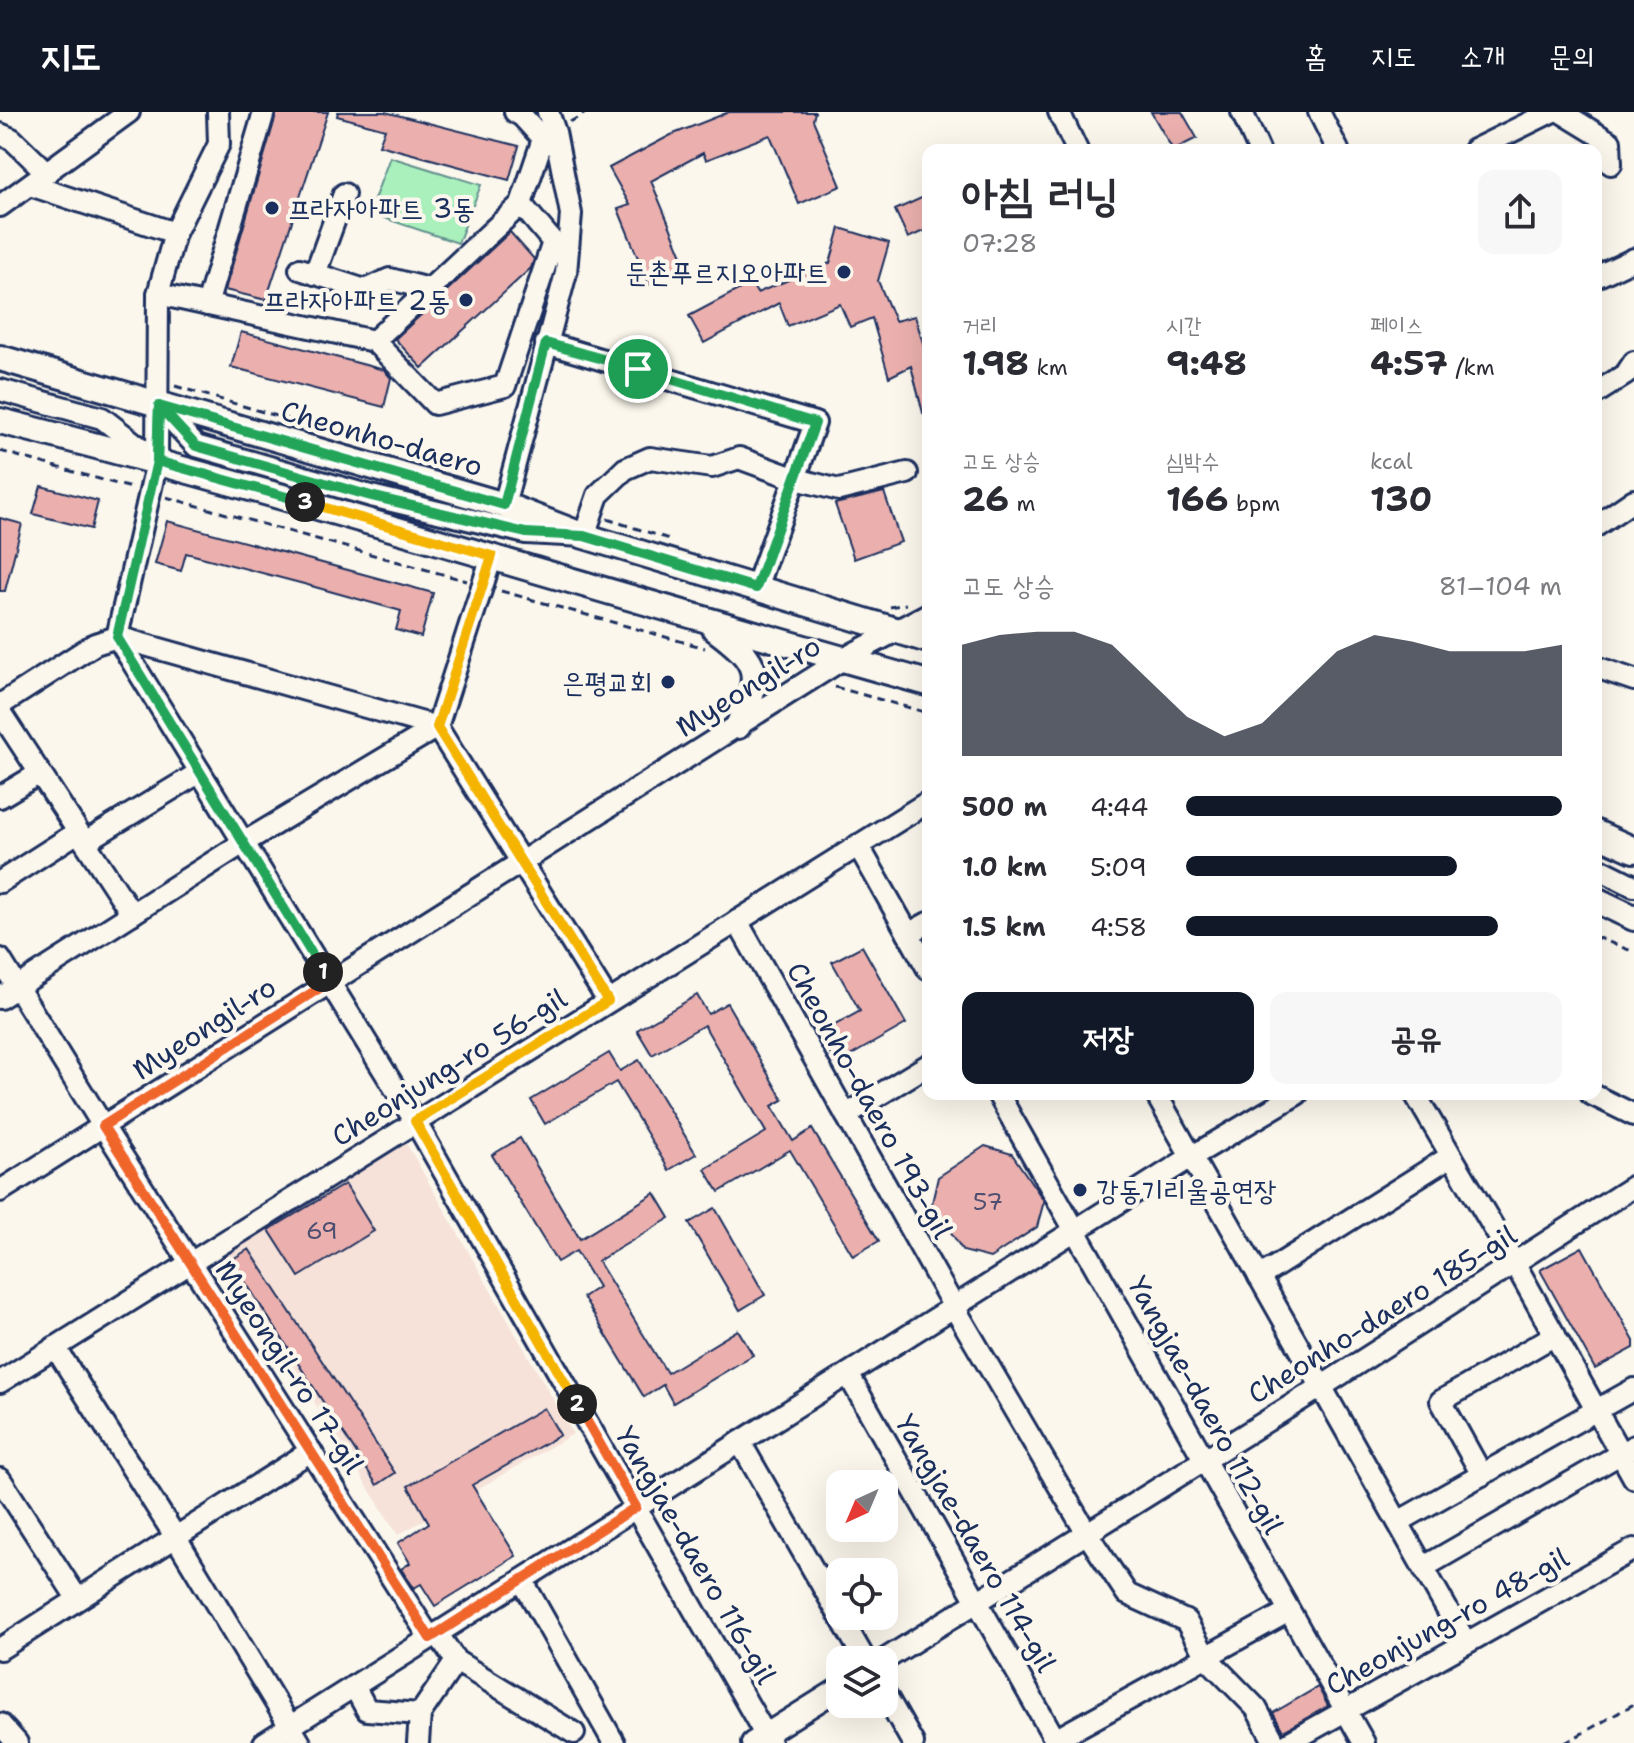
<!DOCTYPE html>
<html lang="ko">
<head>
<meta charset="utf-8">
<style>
  body { margin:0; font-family:"Shantell Sans","Poor Story",sans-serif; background:#f7f7f7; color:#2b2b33; height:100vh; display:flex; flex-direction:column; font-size:30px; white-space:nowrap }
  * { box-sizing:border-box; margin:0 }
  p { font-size:26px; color:#7c7c81 }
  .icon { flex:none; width:44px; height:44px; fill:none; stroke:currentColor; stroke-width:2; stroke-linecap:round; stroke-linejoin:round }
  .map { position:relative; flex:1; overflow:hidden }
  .panel { position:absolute; left:922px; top:32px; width:680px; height:956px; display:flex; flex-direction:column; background:#fff; border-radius:16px; box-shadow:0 8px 32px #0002 }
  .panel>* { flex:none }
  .needle { width:52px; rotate:224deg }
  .tools { position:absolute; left:826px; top:1358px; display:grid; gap:16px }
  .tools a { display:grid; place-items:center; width:72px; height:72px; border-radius:16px; background:#fff; box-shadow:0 8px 32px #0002; font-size:40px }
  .pin { position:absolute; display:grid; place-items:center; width:68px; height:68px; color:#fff; margin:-34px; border:4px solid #fff; border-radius:50%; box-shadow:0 2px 8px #0007 }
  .km { position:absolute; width:40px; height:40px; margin:-20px; border-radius:50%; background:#222; color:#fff; font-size:22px; line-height:40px; text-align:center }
  .round { display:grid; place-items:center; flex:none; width:84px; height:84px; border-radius:16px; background:#f7f7f7 }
  .head { display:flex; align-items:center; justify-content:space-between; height:136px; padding:0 40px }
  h1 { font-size:44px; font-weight:700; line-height:60px }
  .metrics { display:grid; grid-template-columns:repeat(3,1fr); gap:12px; height:136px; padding:8px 40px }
  .metrics div { display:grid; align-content:center }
  .metrics b { font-size:34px; font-weight:700 }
  .metrics small { font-size:22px; font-weight:400 }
  .metrics p { font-size:22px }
  .chart { height:224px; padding:16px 40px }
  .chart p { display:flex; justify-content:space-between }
  .chart svg { width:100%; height:144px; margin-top:8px; fill:#111827; opacity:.7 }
  .cta { display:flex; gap:16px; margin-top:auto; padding:16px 40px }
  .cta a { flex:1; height:92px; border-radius:16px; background:#111827; color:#fff; font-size:32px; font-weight:700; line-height:92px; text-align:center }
  .cta a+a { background:#f7f7f7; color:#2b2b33 }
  ul { padding:0 40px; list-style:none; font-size:26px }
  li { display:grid; grid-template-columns:128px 96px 1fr; align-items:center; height:60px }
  li i { height:20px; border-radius:10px; background:#111827 }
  header { display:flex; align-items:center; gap:48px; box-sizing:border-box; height:112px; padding:0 40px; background:#111827; color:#fff }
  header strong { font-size:38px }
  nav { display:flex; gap:44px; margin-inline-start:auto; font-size:28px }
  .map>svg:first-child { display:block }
</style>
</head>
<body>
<header>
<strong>지도</strong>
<nav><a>홈</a><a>지도</a><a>소개</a><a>문의</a></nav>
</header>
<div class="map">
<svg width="1634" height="1631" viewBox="0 0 1634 1631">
  <rect width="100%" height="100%" fill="#fbf7ec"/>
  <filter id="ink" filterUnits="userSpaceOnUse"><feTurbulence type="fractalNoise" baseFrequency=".0125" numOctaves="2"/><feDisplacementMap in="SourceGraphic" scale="16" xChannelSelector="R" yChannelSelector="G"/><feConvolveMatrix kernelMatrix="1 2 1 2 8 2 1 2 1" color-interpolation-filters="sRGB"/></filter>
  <g filter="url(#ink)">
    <polygon fill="#f6e2d9" points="405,1029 573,1322 398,1423 222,1144"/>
    <polygon fill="#aaf0bd" stroke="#62908e" stroke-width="2" points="390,45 481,73 458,131 369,101"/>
    <g fill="#ebb0ad" stroke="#1b2f5e" stroke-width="2">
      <polygon points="328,0 266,188 225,178 277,0"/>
      <polygon points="338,0 385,0 519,34 509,68 379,33 385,17 337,4"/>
      <polygon points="729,0 815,0 813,8 841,74 799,92 770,23 706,48 703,41 651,69 688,158 649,173 618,97 630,93 609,56 671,23"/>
      <polygon points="1151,0 1182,0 1197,26 1173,38"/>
      <polygon points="928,83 928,117 908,126 895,98"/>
      <polygon points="840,116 889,131 878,169 895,209 915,204 926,241 928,240 928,300 923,301 911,254 889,265 872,206 850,215 840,192 788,214 779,191 704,231 689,204 751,171 757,181 830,151"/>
      <polygon points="510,120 534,147 531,156 422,256 395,227"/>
      <polygon points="241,220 384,258 391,266 384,295 231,255"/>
      <polygon points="41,374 98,389 91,417 33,402"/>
      <polygon points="884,380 901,430 854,447 835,392"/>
      <polygon points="0,406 22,412 5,479 0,479"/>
      <polygon points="167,409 433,481 421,525 396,518 401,499 304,472 186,441 181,459 155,452"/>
      <polygon points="862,834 906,912 836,952 819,922 860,899 832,850"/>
      <polygon points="697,883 708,902 727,891 783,988 772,994 793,1029 812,1017 879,1129 853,1144 790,1038 719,1080 705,1057 766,1020 704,913 652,943 637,918"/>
      <polygon points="609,941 620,959 639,948 696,1042 669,1058 616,970 545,1012 531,988"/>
      <polygon points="520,1026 580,1127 655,1081 670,1106 598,1149 667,1261 738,1218 753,1243 673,1291 663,1273 644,1285 583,1185 598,1175 576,1139 557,1150 492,1043"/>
      <polygon points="985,1034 1012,1042 1044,1089 1037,1115 990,1146 963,1139 932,1091 938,1065"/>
      <polygon points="345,1072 374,1119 299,1165 269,1118"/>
      <polygon points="715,1096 765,1183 740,1198 689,1111"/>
      <polygon points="1582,1135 1634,1229 1634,1236 1595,1257 1540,1158"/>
      <polygon points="249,1137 395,1361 377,1373 231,1148"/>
      <polygon points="544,1296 560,1323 472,1373 516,1444 435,1494 421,1472 414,1476 401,1457 410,1451 398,1431 429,1411 408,1374"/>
      <polygon points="1318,1575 1328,1594 1283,1619 1273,1601"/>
    </g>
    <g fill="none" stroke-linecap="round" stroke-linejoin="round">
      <g stroke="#1b2f5e" stroke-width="26">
        <g id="minor">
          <polyline points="218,0 219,32 175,121 158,182 157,349 117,525 415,1009 770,1631"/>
          <polyline points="1059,0 1077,38"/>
          <polyline points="1242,0 1259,38"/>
          <polyline points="1319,0 1338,38"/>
          <polyline points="1561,0 1610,30 1611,52"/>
          <polyline points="0,22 12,27 47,61"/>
          <polyline points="1474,38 1551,0"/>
          <polyline points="30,73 175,121"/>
          <polyline points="0,94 129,0"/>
          <polyline points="300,157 365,178 390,167 429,177"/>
          <polyline points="315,162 344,82"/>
          <polyline points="1596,165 1634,147"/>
          <polyline points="158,182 374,229 435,292 505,274 553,130 521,92"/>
          <polyline points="207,193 264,0"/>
          <polyline points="374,229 521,92 543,27 522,4 515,0"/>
          <polyline points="546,231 815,311 756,476"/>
          <polyline points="0,278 102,306 157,349"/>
          <polyline points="1596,281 1626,262 1634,250"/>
          <polyline points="159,294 196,334 371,384 526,421 584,424 598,383 625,357 650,346 712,355 739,346 796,367 839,378 907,361"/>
          <polyline points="504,393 566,161 571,102 555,20 548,0"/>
          <polyline points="1596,414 1634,388"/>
          <polyline points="1596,555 1634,568"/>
          <polyline points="0,593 95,532 117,525 437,615"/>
          <polyline points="0,600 132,802"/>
          <polyline points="437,615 608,889"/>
          <polyline points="0,685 40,661"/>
          <polyline points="85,730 200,660"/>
          <polyline points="858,733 928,857"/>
          <polyline points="1596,755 1634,774"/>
          <polyline points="0,770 78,720"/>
          <polyline points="737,809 954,1195 1086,1420 1127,1482 1186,1509 1206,1545 1256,1596 1275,1631"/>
          <polyline points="908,822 928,811"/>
          <polyline points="0,847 103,1014 430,1526"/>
          <polyline points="0,886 243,731 437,615 492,444"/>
          <polyline points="998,982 1364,1631"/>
          <polyline points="1156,982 1466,1531"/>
          <polyline points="1415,982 1515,1152 1634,1366"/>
          <polyline points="1591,982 1634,1003"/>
          <polyline points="846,1003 928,953"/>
          <polyline points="0,1079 843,547 928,502"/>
          <polyline points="1259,1165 1451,1044"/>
          <polyline points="55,1235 175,1424 300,1631"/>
          <polyline points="848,1262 1057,1631"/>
          <polyline points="0,1270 928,690"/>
          <polyline points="740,1330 865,1548"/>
          <polyline points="1482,1363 1441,1289 1555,1223"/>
          <polyline points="0,1367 77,1486"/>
          <polyline points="1398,1410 1634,1277"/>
          <polyline points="1424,1455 1634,1334"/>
          <polyline points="522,1468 614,1631"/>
          <polyline points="437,1521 456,1549 574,1621"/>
          <polyline points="0,1537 311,1339"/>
          <polyline points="884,1548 1321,1275 1634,1074"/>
          <polyline points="354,1574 367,1598 420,1602"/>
          <polyline points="884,1580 913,1631"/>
          <polyline points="0,1612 17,1631"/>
          <polyline points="1055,1628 1289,1499"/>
          <polyline points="264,1631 1191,1045 1297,982"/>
          <polyline points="418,1631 420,1602 456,1549"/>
          <polyline points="752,1631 840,1576"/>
          <polyline points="1288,1631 1634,1437"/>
        </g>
      </g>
      <g stroke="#1b2f5e" stroke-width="30">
        <g id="major">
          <polyline points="0,246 504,393 584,424 928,528"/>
          <path d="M0,309C312,388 618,485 928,571"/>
          <path d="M715,517C762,552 762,562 738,614"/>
          <polyline points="1596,721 1634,738"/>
          <polyline points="1596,788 1634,806"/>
        </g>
      </g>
      <g stroke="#1b2f5e" stroke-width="3" stroke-dasharray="8 6" stroke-linecap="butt">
        <polyline points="570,10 587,0"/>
        <polyline points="175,274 287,307"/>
        <polyline points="0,339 131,376"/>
        <polyline points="166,385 467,469"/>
        <polyline points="607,407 669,427"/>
        <polyline points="501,479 705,536"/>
        <polyline points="890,495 906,492"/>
        <polyline points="835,575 928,601"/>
        <polyline points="1596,825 1634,840"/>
        <polyline points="1565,1631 1634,1592"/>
      </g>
      <use href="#minor" stroke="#fbf7ec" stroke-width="20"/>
      <use href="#major" stroke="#fbf7ec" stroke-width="24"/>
    </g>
  </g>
  <g fill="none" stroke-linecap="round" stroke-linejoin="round" filter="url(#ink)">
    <g stroke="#fff" stroke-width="16">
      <polyline id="split-1" points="323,860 117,525 157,349 159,294 504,393 546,231 638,257"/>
    </g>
    <g stroke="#fff" stroke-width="16">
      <polyline id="split-2" points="323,860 329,870 103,1014 430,1526 636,1395 577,1292"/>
    </g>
    <g stroke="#fff" stroke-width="16">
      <polyline id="split-3" points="305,390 492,444 437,615 608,889 415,1009 577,1292"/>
    </g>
    <g stroke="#fff" stroke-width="16">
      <polyline id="split-4" points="305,390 157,349 159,294 196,334 371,384 526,421 584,424 756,476 815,311 638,257"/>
    </g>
    <use href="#split-1" stroke="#22a559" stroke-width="10"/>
    <use href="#split-2" stroke="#f0652b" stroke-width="10"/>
    <use href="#split-3" stroke="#f5b400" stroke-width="10"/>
    <use href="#split-4" stroke="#22a559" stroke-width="10"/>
  </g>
  <g fill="#1b2f5e" stroke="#fbf7ec" stroke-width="3">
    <circle cx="272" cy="96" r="8"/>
    <circle cx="844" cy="160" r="8"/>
    <circle cx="466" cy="188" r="8"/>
    <circle cx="668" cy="570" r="8"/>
    <circle cx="1080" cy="1078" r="8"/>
  </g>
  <g text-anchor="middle" stroke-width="8" stroke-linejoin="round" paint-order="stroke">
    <g font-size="24" fill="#4f4f72">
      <text x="988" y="1098">57</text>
      <text x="322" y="1127">69</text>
    </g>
    <g font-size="28" fill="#1b2f5e" stroke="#fbf7ec" text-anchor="end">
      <text x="288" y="106" text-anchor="start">프라자아파트 3동</text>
      <text x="828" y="170">둔촌푸르지오아파트</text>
      <text x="450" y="198">프라자아파트 2동</text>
      <text x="652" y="580">은평교회</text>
      <text x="1096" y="1088" text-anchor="start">강동기리울공연장</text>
    </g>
    <g font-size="28" fill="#1b2f5e" stroke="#fbf7ec">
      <text transform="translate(382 326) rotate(16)" y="10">Cheonho-daero</text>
      <text transform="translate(748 574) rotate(-32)" y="10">Myeongil-ro</text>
      <text transform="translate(204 916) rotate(-33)" y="10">Myeongil-ro</text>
      <text transform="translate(449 955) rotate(-32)" y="10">Cheonjung-ro 56-gil</text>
      <text transform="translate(870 988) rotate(61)" y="10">Cheonho-daero 193-gil</text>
      <text transform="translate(1382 1202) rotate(-32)" y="10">Cheonho-daero 185-gil</text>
      <text transform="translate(290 1255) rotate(57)" y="10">Myeongil-ro 17-gil</text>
      <text transform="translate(1206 1293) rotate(61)" y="10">Yangjae-daero 112-gil</text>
      <text transform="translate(976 1431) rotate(60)" y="10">Yangjae-daero 114-gil</text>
      <text transform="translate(696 1443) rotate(60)" y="10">Yangjae-daero 116-gil</text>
      <text transform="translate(1447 1509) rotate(-29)" y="10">Cheonjung-ro 48-gil</text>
    </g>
  </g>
</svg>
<div class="tools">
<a><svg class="needle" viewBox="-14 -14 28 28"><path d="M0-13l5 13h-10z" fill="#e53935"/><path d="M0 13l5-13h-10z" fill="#7c7c81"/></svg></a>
<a><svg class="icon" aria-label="locate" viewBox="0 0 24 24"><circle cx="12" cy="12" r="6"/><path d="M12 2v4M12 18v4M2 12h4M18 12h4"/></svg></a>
<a><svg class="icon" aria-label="layers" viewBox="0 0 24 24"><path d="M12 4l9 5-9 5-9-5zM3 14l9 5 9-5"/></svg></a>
</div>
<div class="pin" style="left:638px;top:257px;background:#1e9e55"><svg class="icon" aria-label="arrive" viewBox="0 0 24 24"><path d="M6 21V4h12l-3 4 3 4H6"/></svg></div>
<b class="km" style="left:323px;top:860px">1</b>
<b class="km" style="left:577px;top:1292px">2</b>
<b class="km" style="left:305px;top:390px">3</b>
<section class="panel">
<div class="head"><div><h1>아침 러닝</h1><p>07:28</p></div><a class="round"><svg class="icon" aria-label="share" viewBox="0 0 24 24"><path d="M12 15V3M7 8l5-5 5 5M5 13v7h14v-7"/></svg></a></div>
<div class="metrics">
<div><p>거리</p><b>1.98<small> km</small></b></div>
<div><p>시간</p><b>9:48</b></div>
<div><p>페이스</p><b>4:57<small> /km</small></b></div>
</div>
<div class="metrics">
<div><p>고도 상승</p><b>26<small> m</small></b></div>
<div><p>심박수</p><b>166<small> bpm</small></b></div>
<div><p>kcal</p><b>130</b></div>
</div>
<div class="chart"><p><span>고도 상승</span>81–104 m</p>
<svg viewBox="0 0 160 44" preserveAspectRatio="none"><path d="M0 44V10L10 7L20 6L30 6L40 10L50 21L60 32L70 38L80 34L90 23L100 12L110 7L120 9L130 12L140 12L150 12L160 10V44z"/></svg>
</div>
<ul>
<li><b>500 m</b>4:44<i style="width:100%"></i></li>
<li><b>1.0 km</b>5:09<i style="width:72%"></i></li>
<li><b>1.5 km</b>4:58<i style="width:83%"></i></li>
</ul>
<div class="cta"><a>저장</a><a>공유</a></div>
</section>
</div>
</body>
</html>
